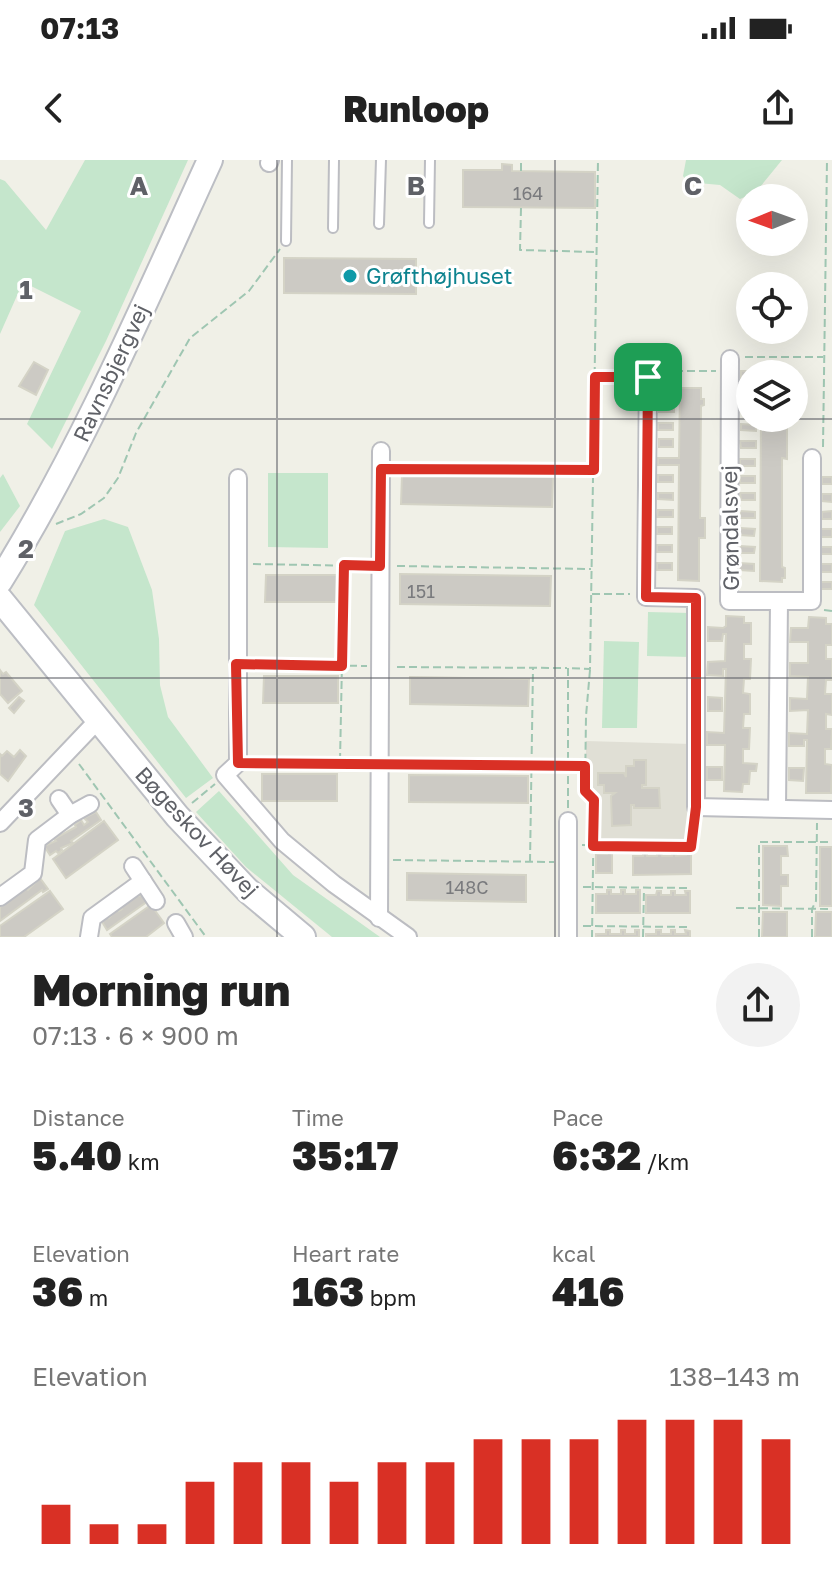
<!DOCTYPE html>
<html lang="en">
<head>
<meta charset="utf-8">
<style>
  body { margin:0; font-family:"Golos Text",sans-serif; background:#f2f2f2; color:#222; height:100vh; display:flex; flex-direction:column; font-size:30px; white-space:nowrap }
  * { box-sizing:border-box; margin:0 }
  p { font-size:26px; color:#767676 }
  .icon { flex:none; width:44px; height:44px; fill:none; stroke:currentColor; stroke-width:2; stroke-linecap:round; stroke-linejoin:round }
  .map { position:relative; height:777px; overflow:hidden }
  .side { display:flex; flex-direction:column; background:#fff; flex:1 }
  .side>* { flex:none }
  .needle { width:52px; rotate:269deg }
  .controls { position:absolute; left:736px; top:24px; display:grid; gap:16px }
  .controls a { display:grid; place-items:center; width:72px; height:72px; border-radius:50%; background:#fff; box-shadow:0 8px 32px #0002; font-size:40px }
  .pin { position:absolute; display:grid; place-items:center; width:68px; height:68px; color:#fff; margin:-34px; border-radius:16px; box-shadow:0 4px 12px #0006 }
  .round { display:grid; place-items:center; flex:none; width:84px; height:84px; border-radius:42px; background:#f2f2f2 }
  .headline { display:flex; align-items:center; justify-content:space-between; height:136px; padding:0 32px }
  h1 { font-size:44px; font-weight:800; line-height:60px }
  .metrics { display:grid; grid-template-columns:repeat(3,1fr); gap:12px; height:136px; padding:8px 32px }
  .metrics div { display:grid; align-content:center }
  .metrics b { font-size:40px; font-weight:800 }
  .metrics small { font-size:22px; font-weight:400 }
  .metrics p { font-size:22px }
  .chart { height:224px; padding:16px 32px }
  .chart p { display:flex; justify-content:space-between }
  .chart svg { width:100%; height:144px; margin-top:8px; stroke:#d93025; stroke-width:6 }
  .status { display:flex; justify-content:space-between; align-items:center; height:56px; padding:0 40px; background:#fff; direction:ltr }
  .status svg { height:22px; fill:currentColor }
  header { display:flex; justify-content:space-between; align-items:center; height:104px; padding:0 32px; background:#fff; font-size:36px; font-weight:800 }
  .map>svg:first-child { display:block }
</style>
</head>
<body>
<div class="status"><b>07:13</b><svg viewBox="0 0 49 12"><path d="M0 12V9h3v3zM5 12V6h3v6zM10 12V3h3v9zM15 12V0h3v12zM26 1h20v11H26zM47 4h2v5h-2z"/></svg></div>
<header><svg class="icon" aria-label="back" viewBox="0 0 24 24"><path d="M15 5l-7 7 7 7"/></svg>Runloop<svg class="icon" aria-label="share" viewBox="0 0 24 24"><path d="M12 15V3M7 8l5-5 5 5M5 13v7h14v-7"/></svg></header>
<div class="map">
<svg width="832" height="777" viewBox="0 0 832 777">
  <rect width="100%" height="100%" fill="#f0f0e7"/>
  <polygon fill="#e0dfd5" points="586,581 691,584 690,685 586,684"/>
  <g fill="#c5e6cc">
    <polygon points="85,0 188,0 106,181 52,289 27,264 81,151 23,122 0,174 0,19 5,21 46,70"/>
    <polygon points="686,0 782,0 756,32 740,39 720,25 687,22 683,16"/>
    <polygon points="268,313 328,313 328,388 268,387"/>
    <polygon points="3,314 20,346 0,372 0,318"/>
    <polygon points="104,359 128,367 152,430 159,479 160,525 168,557 213,618 186,638 34,445 65,371"/>
    <polygon points="648,452 691,453 691,497 647,496"/>
    <polygon points="604,481 639,482 637,568 602,568"/>
    <polygon points="219,631 293,715 380,777 332,777 246,707 196,652"/>
  </g>
  <g fill="#cccac4" stroke="#d4d3c6" stroke-width="2">
    <polygon points="502,4 512,5 512,11 595,12 595,48 463,47 463,10 502,10"/>
    <polygon points="284,98 416,99 416,134 284,133"/>
    <polygon points="34,202 48,210 36,235 19,226"/>
    <polygon points="741,211 783,211 787,214 750,214 750,218 741,218"/>
    <rect x="659" y="228" width="15" height="6"/>
    <polygon points="680,228 701,228 701,239 704,239 704,245 701,246 700,358 705,358 705,378 699,378 699,421 678,420 679,305 658,305 658,298 679,298"/>
    <polygon points="741,229 750,229 750,236 741,235"/>
    <polygon points="659,245 674,246 674,252 659,252"/>
    <polygon points="761,258 783,258 782,264 787,264 787,299 782,298 782,407 785,408 785,418 782,418 782,422 760,421"/>
    <rect x="658" y="263" width="15" height="7"/>
    <polygon points="741,264 756,265 756,271 741,270"/>
    <rect x="659" y="279" width="14" height="8"/>
    <polygon points="740,281 756,281 756,288 741,288"/>
    <rect x="740" y="299" width="15" height="7"/>
    <polygon points="402,315 553,317 552,347 401,344"/>
    <rect x="658" y="315" width="15" height="7"/>
    <rect x="740" y="316" width="15" height="7"/>
    <rect x="822" y="317" width="10" height="7"/>
    <polygon points="658,333 673,333 673,340 658,339"/>
    <polygon points="740,333 755,333 755,340 741,340"/>
    <polygon points="822,334 832,334 832,342 822,341"/>
    <polygon points="658,350 673,350 673,357 657,357"/>
    <polygon points="740,351 755,352 755,358 740,358"/>
    <polygon points="832,351 832,359 822,359 822,352"/>
    <rect x="657" y="367" width="15" height="7"/>
    <polygon points="740,368 755,369 754,376 740,375"/>
    <rect x="821" y="369" width="11" height="8"/>
    <rect x="657" y="385" width="15" height="7"/>
    <polygon points="739,386 755,387 754,393 739,393"/>
    <rect x="821" y="387" width="11" height="7"/>
    <rect x="657" y="403" width="15" height="7"/>
    <polygon points="739,403 754,404 754,411 739,410"/>
    <rect x="821" y="404" width="11" height="8"/>
    <polygon points="400,414 551,416 550,446 400,444"/>
    <polygon points="266,415 340,415 340,442 265,442"/>
    <rect x="821" y="422" width="11" height="7"/>
    <polygon points="726,456 744,457 744,463 751,463 751,484 744,484 744,499 751,499 750,519 744,519 743,533 750,534 750,554 744,554 743,568 750,568 749,589 743,589 743,603 757,604 756,611 750,611 749,624 743,624 742,632 724,631 725,585 707,585 707,572 724,573 726,509 723,509 723,516 707,515 708,502 725,501 726,474 723,474 722,481 708,481 708,467 723,468 726,466"/>
    <polygon points="809,457 826,458 826,464 832,464 832,485 826,485 826,499 832,499 832,520 826,520 825,534 832,534 832,555 826,554 826,569 832,569 831,589 825,589 825,604 832,605 832,608 831,633 806,633 807,580 804,580 804,586 789,586 789,573 807,574 808,550 790,551 790,538 807,539 808,517 790,516 790,503 808,503 808,482 790,482 791,468 808,468"/>
    <polygon points="0,510 3,514 6,512 22,531 8,543 0,534"/>
    <polygon points="264,516 338,516 338,543 263,543"/>
    <polygon points="410,517 529,519 528,546 410,544"/>
    <polygon points="19,537 24,541 14,553 9,548"/>
    <polygon points="708,537 722,538 722,551 708,551"/>
    <polygon points="20,590 26,596 8,621 0,614 0,594 2,596 7,591 14,597"/>
    <polygon points="634,600 646,600 646,625 642,625 642,628 659,628 660,648 634,648 634,645 631,645 631,665 612,666 611,636 615,633 604,633 604,625 598,625 598,613 624,613 626,617 626,606 634,606"/>
    <rect x="707" y="607" width="15" height="13"/>
    <polygon points="789,608 804,608 803,621 789,620"/>
    <rect x="262" y="614" width="75" height="27"/>
    <polygon points="409,615 528,616 528,643 409,642"/>
    <polygon points="96,652 101,660 71,681 73,683 61,688 62,690 58,693 56,691 50,695 44,686 56,681 54,679 76,667 75,665 81,660 84,665 88,662 84,658"/>
    <polygon points="104,661 118,680 66,718 53,699"/>
    <polygon points="763,686 787,686 788,696 781,696 781,715 788,715 788,726 781,726 781,746 763,745"/>
    <rect x="820" y="687" width="12" height="59"/>
    <polygon points="607,690 612,690 612,713 596,713 596,694 607,694"/>
    <polygon points="686,691 691,691 691,714 633,715 633,696 643,696 643,692 647,692 647,696 657,696 657,692 661,692 662,696 672,696 672,692 676,692 676,696 686,695"/>
    <polygon points="407,713 526,715 526,742 407,740"/>
    <polygon points="40,718 48,729 43,732 42,730 0,761 0,747 26,728 28,730"/>
    <polygon points="607,730 611,730 611,734 621,734 621,730 625,730 625,734 636,734 636,730 640,730 640,753 596,753 596,734 607,734"/>
    <polygon points="50,731 63,749 24,777 0,777 0,766"/>
    <polygon points="657,731 661,731 661,735 671,735 671,731 675,731 675,735 686,735 685,731 690,731 690,753 646,753 646,735 656,735"/>
    <polygon points="138,734 139,736 143,734 148,741 107,770 101,760 107,756 109,758 117,749 119,751 122,749 120,746"/>
    <polygon points="151,745 164,763 146,777 112,777 110,774"/>
    <polygon points="763,752 787,752 787,777 762,777"/>
    <polygon points="816,752 832,752 832,777 815,777"/>
    <polygon points="606,770 610,770 610,774 621,774 621,770 625,770 625,774 635,774 635,770 639,770 639,777 596,777 596,774 606,774"/>
    <polygon points="656,770 661,770 661,774 671,774 671,770 675,770 675,774 686,774 685,770 690,771 690,777 646,777 646,774 656,774"/>
  </g>
  <g fill="none" stroke-linecap="round" stroke-linejoin="round">
    <g stroke="#bcbdc2" stroke-width="12">
      <g id="lane">
        <polyline points="429,63 430,0"/>
        <polyline points="379,64 381,0"/>
        <polyline points="333,68 334,0"/>
        <polyline points="286,81 287,0"/>
      </g>
    </g>
    <g stroke="#bcbdc2" stroke-width="20">
      <g id="street">
        <polyline points="269,3 270,0"/>
        <polyline points="730,199 729,441 812,441 812,298"/>
        <polyline points="648,211 646,437 696,438 696,647 832,650"/>
        <polyline points="238,318 238,603 225,615 282,681 334,724 408,777"/>
        <polyline points="59,639 70,655"/>
        <polyline points="777,648 779,441"/>
        <polyline points="568,661 568,777"/>
        <polyline points="0,663 98,560"/>
        <polyline points="133,706 156,741"/>
        <polyline points="0,737 33,713 37,680 70,655 90,644"/>
        <polyline points="379,758 381,291"/>
        <polyline points="176,763 184,777"/>
        <polyline points="89,777 92,758 143,721"/>
      </g>
    </g>
    <g stroke="#bcbec4" stroke-width="28">
      <g id="secondary">
        <path d="M0,421C83,287 145,142 210,0"/>
        <polyline points="0,439 177,656 247,730 303,777"/>
      </g>
    </g>
    <g stroke="#9fc6b2" stroke-width="2" stroke-dasharray="8 4" stroke-linecap="butt">
      <polyline points="521,11 521,0"/>
      <polyline points="521,48 520,90 595,92"/>
      <polyline points="745,197 823,197"/>
      <polyline points="663,211 716,211"/>
      <polyline points="597,217 634,217"/>
      <polyline points="823,287 827,0"/>
      <polyline points="395,309 592,310"/>
      <polyline points="56,364 81,354 104,338 118,318 136,273 190,178 249,131 280,89"/>
      <polyline points="253,404 367,406"/>
      <polyline points="397,406 591,409"/>
      <polyline points="592,434 630,434"/>
      <polyline points="824,450 832,451"/>
      <polyline points="253,504 367,506"/>
      <polyline points="397,507 567,508"/>
      <polyline points="590,510 586,556 585,631 594,640 592,777"/>
      <polyline points="340,601 344,405"/>
      <polyline points="255,603 365,603"/>
      <polyline points="395,603 585,606"/>
      <polyline points="79,604 206,777"/>
      <polyline points="192,643 215,624"/>
      <polyline points="568,648 568,508 590,509 598,0"/>
      <polyline points="582,685 691,687 694,662"/>
      <polyline points="393,700 554,702"/>
      <polyline points="530,702 533,508"/>
      <polyline points="583,727 690,728"/>
      <polyline points="736,748 832,749"/>
      <polyline points="583,766 689,767"/>
      <polyline points="643,777 644,729"/>
      <polyline points="759,777 759,682 832,682"/>
      <polyline points="812,777 812,749 816,741 817,663"/>
    </g>
    <use href="#lane" stroke="#fff" stroke-width="8"/>
    <use href="#street" stroke="#fff" stroke-width="16"/>
    <use href="#secondary" stroke="#fff" stroke-width="24"/>
  </g>
  <g fill="none" stroke-linecap="round" stroke-linejoin="round">
    <g stroke="#fff" stroke-width="16">
      <polygon id="route" points="595,217 648,217 646,437 696,438 696,647 691,687 593,686 594,640 585,631 585,606 238,603 236,504 342,506 344,405 380,406 381,309 594,310"/>
    </g>
    <use href="#route" stroke="#d93025" stroke-width="10"/>
  </g>
  <path fill="none" stroke="#5f6167" stroke-width="2" stroke-opacity="0.55" d="M277,0V777M555,0V777M0,259H832M0,518H832"/>
  <circle fill="#0f9aa8" stroke="#fff" stroke-width="3" cx="350" cy="116" r="8"/>
  <g text-anchor="middle" stroke-width="6" stroke-linejoin="round" paint-order="stroke">
    <g font-size="18" fill="#7a7b7e">
      <text x="528" y="40">164</text>
      <text x="421" y="438">151</text>
      <text x="467" y="734">148C</text>
    </g>
    <g font-size="22" fill="#0d838f" stroke="#fff" text-anchor="start">
      <text x="366" y="124">Grøfthøjhuset</text>
    </g>
    <g font-size="22" fill="#5f6167" stroke="#fff">
      <text transform="translate(111 213) rotate(-65)" y="8">Ravnsbjergvej</text>
      <text transform="translate(730 368) rotate(-91)" y="8">Grøndalsvej</text>
      <text transform="translate(197 672) rotate(47)" y="8">Bøgeskov Høvej</text>
    </g>
  </g>
  <g font-size="26" text-anchor="middle" font-weight="bold" fill="#5f6167" stroke="#fff" stroke-width="6" stroke-linejoin="round" paint-order="stroke">
    <text x="139" y="35">A</text>
    <text x="416" y="35">B</text>
    <text x="693" y="35">C</text>
    <text x="26" y="139">1</text>
    <text x="26" y="398">2</text>
    <text x="26" y="657">3</text>
  </g>
</svg>
<div class="controls">
<a><svg class="needle" viewBox="-14 -14 28 28"><path d="M0-13l5 13h-10z" fill="#e53935"/><path d="M0 13l5-13h-10z" fill="#767676"/></svg></a>
<a><svg class="icon" aria-label="locate" viewBox="0 0 24 24"><circle cx="12" cy="12" r="6"/><path d="M12 2v4M12 18v4M2 12h4M18 12h4"/></svg></a>
<a><svg class="icon" aria-label="layers" viewBox="0 0 24 24"><path d="M12 4l9 5-9 5-9-5zM3 14l9 5 9-5"/></svg></a>
</div>
<div class="pin" style="left:648px;top:217px;background:#1e9e55"><svg class="icon" aria-label="arrive" viewBox="0 0 24 24"><path d="M6 21V4h12l-3 4 3 4H6"/></svg></div>
</div>
<section class="side">
<div class="headline"><div><h1>Morning run</h1><p>07:13 · 6 × 900 m</p></div><a class="round"><svg class="icon" aria-label="share" viewBox="0 0 24 24"><path d="M12 15V3M7 8l5-5 5 5M5 13v7h14v-7"/></svg></a></div>
<div class="metrics">
<div><p>Distance</p><b>5.40<small> km</small></b></div>
<div><p>Time</p><b>35:17</b></div>
<div><p>Pace</p><b>6:32<small> /km</small></b></div>
</div>
<div class="metrics">
<div><p>Elevation</p><b>36<small> m</small></b></div>
<div><p>Heart rate</p><b>163<small> bpm</small></b></div>
<div><p>kcal</p><b>416</b></div>
</div>
<div class="chart"><p><span>Elevation</span>138–143 m</p>
<svg viewBox="0 0 160 44" preserveAspectRatio="none"><path d="M5 44V32M15 44V38M25 44V38M35 44V25M45 44V19M55 44V19M65 44V25M75 44V19M85 44V19M95 44V12M105 44V12M115 44V12M125 44V6M135 44V6M145 44V6M155 44V12"/></svg>
</div>
</section>
</body>
</html>
